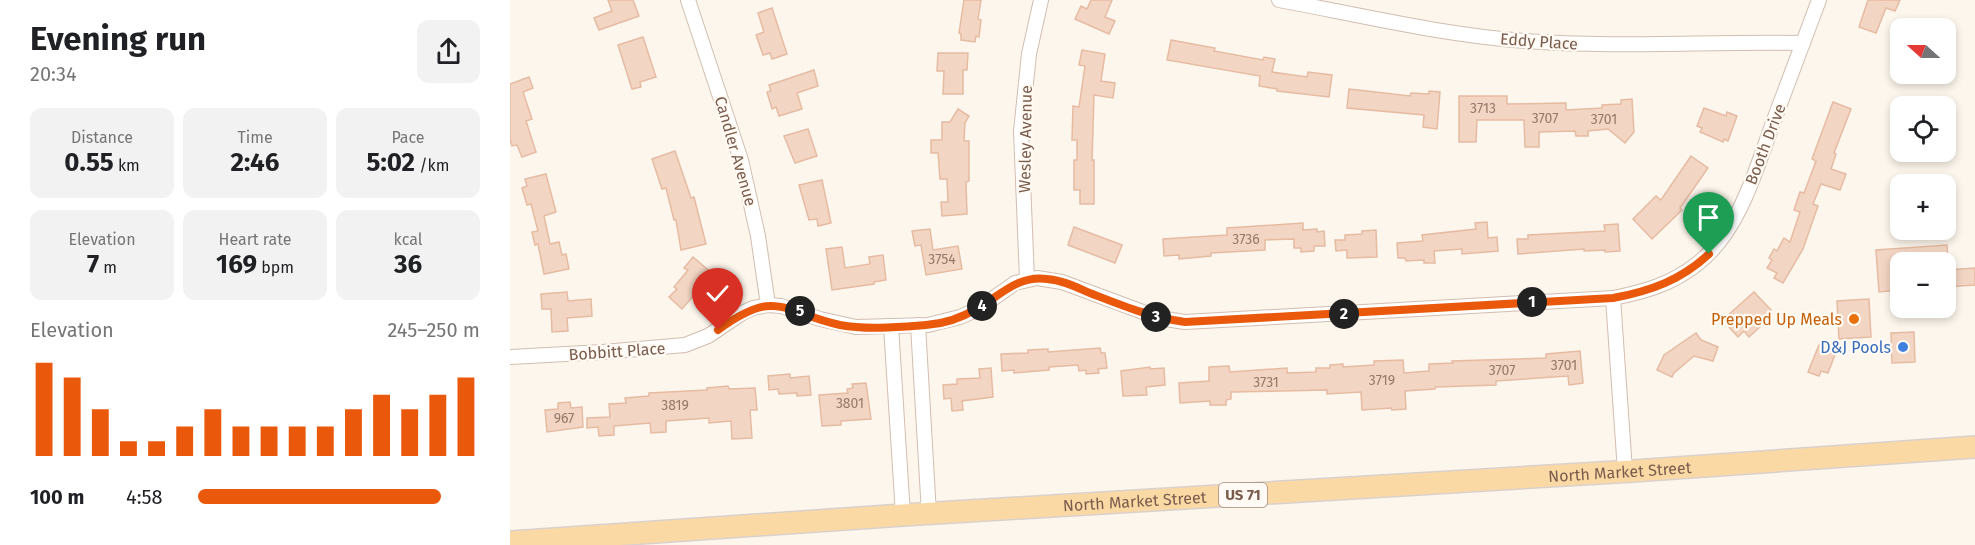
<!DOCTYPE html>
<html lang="en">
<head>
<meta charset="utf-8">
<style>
  body { margin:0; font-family:"Fira Sans",sans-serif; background:#f2f2f2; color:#202124; height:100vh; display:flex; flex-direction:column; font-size:22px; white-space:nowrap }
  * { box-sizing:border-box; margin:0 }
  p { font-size:20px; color:#757577 }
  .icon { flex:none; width:33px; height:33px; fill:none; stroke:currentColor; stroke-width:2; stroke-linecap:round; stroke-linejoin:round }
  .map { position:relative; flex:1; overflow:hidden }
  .side { display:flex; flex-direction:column; background:#fff; width:510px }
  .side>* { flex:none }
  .needle { width:39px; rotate:291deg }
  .controls { position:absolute; left:1380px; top:18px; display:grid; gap:12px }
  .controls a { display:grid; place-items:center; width:66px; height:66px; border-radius:12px; background:#fff; box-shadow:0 3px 9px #0003; font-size:30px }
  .pin { position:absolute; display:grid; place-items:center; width:51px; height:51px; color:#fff; margin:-62px -26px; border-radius:50% 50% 50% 0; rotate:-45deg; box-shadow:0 0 6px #0007 }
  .pin .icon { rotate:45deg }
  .km { position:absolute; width:30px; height:30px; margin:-15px; border-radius:50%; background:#222; color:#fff; font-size:16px; line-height:30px; text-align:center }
  .round { display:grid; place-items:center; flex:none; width:63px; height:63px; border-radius:12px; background:#f2f2f2 }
  .summary { display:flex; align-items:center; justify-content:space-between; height:102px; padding:0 30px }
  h1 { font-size:33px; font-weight:700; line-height:45px }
  .figures { display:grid; grid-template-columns:repeat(3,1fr); gap:9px; height:102px; padding:6px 30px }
  .figures div { display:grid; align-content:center; border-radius:12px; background:#f2f2f2; text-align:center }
  .figures b { font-size:26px; font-weight:700 }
  .figures small { font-size:16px; font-weight:400 }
  .figures p { font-size:16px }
  .chart { height:168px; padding:12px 30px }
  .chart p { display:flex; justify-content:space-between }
  .chart svg { width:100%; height:108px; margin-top:6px; stroke:#ea580c; stroke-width:6 }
  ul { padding:0 30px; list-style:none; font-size:20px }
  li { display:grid; grid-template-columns:96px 72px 1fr; align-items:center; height:45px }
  li i { height:15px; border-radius:8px; background:#ea580c }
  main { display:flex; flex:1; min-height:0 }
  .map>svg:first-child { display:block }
</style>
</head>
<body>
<main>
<section class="side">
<div class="summary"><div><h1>Evening run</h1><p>20:34</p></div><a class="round"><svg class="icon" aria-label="share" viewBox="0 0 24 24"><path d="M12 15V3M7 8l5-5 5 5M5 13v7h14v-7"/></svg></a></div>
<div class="figures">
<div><p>Distance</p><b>0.55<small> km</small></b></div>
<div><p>Time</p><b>2:46</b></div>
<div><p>Pace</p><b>5:02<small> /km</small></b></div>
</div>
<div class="figures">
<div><p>Elevation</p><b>7<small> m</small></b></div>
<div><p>Heart rate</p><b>169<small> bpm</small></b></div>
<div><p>kcal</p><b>36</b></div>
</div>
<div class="chart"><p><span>Elevation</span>245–250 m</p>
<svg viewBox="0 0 160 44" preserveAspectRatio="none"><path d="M5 44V6M15 44V12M25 44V25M35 44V38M45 44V38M55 44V32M65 44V25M75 44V32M85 44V32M95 44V32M105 44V32M115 44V25M125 44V19M135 44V25M145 44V19M155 44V12"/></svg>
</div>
<ul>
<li><b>100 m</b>4:58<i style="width:86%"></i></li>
</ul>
</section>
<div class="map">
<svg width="1465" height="545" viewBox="0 0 1465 545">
  <rect width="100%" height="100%" fill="#fdf6ec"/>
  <g fill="#f3d5c3" stroke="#e6bba3" stroke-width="1.5">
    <polygon points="98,0 123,0 129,16 89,30 84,18 102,11"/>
    <polygon points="454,0 471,0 468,19 471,20 469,37 466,36 465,42 451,40 451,34 449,33"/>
    <polygon points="581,0 602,0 595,17 605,21 599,34 565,19 571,6 577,9"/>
    <polygon points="1358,0 1390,0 1385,11 1376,8 1366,33 1349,27"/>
    <polygon points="262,8 277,54 262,59 260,53 253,55 246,35 254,32 248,13"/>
    <polygon points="133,37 146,77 130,82 131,87 122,89 108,45"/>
    <polygon points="661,40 705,48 704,51 753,60 754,57 765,59 762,72 797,77 798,72 822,75 819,97 767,91 767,89 749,86 750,76 657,60"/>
    <polygon points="572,50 595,54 591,81 605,83 603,98 584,95 582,160 584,160 584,204 570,204 570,190 564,190 564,160 567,160 567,140 562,140 563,106 569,107 575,66 569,65"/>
    <polygon points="428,53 458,53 457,70 453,70 453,94 433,94 434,71 427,71"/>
    <polygon points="304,70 308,86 287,93 292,109 269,116 266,107 262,109 257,92 261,91 259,85"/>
    <polygon points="19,77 23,88 13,92 22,119 16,121 26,152 12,157 7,145 2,146 0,139 0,84"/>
    <polygon points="839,89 900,96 901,93 919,94 919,91 930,92 927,129 913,127 914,115 837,108"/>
    <polygon points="949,96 997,96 997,104 1056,103 1056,110 1092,108 1092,105 1111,104 1111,100 1122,99 1124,132 1115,143 1098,129 1078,131 1078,136 1066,136 1065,131 1029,132 1029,147 1015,147 1014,120 967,120 966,142 949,142"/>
    <polygon points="1323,102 1341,109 1324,153 1326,154 1321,169 1336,174 1330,190 1311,184 1303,204 1308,206 1293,249 1273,283 1264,278 1267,273 1257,268 1262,260 1259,258 1264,249 1267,251 1274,238 1280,242 1290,212 1284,210 1290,192 1294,193 1306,161 1302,159"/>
    <polygon points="1194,108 1216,116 1217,112 1227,116 1218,141 1214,139 1213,142 1190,132 1192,128 1187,126"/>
    <polygon points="448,109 459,116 455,123 454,141 459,141 459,181 456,182 457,214 432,216 431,202 438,202 437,179 430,179 428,153 421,153 421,140 432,140 432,122 440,122"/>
    <polygon points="298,129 307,156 285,163 274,136"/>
    <polygon points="165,151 181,198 184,197 196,244 171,250 166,220 164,220 156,188 152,189 142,159"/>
    <polygon points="1181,156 1198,168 1170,208 1172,210 1142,239 1123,219 1146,196 1151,200"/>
    <polygon points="36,174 46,212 34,216 40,244 49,242 52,255 56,254 59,269 34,274 28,244 25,245 22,232 28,231 21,204 17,205 12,188 17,186 15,179"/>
    <polygon points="312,180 321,223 308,226 307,219 299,220 289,185"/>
    <polygon points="977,222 978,238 987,237 988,251 952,254 952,249 924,251 925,263 914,263 914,260 896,261 895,258 888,258 887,243 913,241 912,235 966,229 965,223"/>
    <polygon points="793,223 793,230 807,229 807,232 814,231 815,246 804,246 804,251 791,252 791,248 784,248 784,239 755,240 755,250 701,253 701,256 669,259 669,255 654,256 653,239 717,235 717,228"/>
    <polygon points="1108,224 1110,251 1095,252 1095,250 1074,251 1074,249 1008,254 1007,239 1018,239 1018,235 1095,231 1094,225"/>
    <polygon points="564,227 612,245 605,263 558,245"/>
    <polygon points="420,229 423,250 448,246 452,269 416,275 411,245 405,246 402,231"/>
    <polygon points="866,230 867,257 837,258 837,250 826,251 825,240 835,240 835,235 852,234 852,231"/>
    <polygon points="1437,245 1438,262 1390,262 1390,290 1369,292 1366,250"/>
    <polygon points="332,247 335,268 360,264 359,257 373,255 376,280 364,282 364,284 322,290 316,249"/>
    <polygon points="183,257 202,273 186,295 185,294 172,309 159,297 167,289 164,287 178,270 174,268"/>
    <polygon points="1465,268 1465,285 1436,287 1436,270"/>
    <polygon points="57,292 58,301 81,299 82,316 57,318 58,331 42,332 41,309 32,309 31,294"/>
    <polygon points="1244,292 1261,310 1249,321 1252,325 1239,337 1234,331 1228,337 1219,327 1223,324 1217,316"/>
    <polygon points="1359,299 1361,337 1329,339 1327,301"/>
    <polygon points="1404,332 1405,362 1382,363 1381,333"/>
    <polygon points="1186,333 1191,340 1208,347 1203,361 1184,356 1164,373 1162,377 1147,370 1154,355"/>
    <polygon points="1309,345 1326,352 1318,373 1311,371 1309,376 1298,372"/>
    <polygon points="590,348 591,353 595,353 597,368 588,369 589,373 576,374 576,370 569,371 568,365 539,367 539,370 504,373 504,370 492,371 491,354 518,353 518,350 538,349 538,352"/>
    <polygon points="1070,351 1073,383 1059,385 1058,376 986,381 986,385 925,387 925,389 895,391 896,409 882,410 881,408 852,410 851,392 817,394 817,390 721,392 721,399 716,400 716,405 700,405 700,401 670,403 669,383 699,381 699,367 719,366 720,372 777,368 777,373 806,372 806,368 820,368 820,365 833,364 833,367 864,365 864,361 893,360 894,373 919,371 919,364 943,363 942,361 1036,358 1036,354"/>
    <polygon points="640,367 640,369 654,368 655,385 636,387 637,395 613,396 611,371"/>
    <polygon points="481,368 483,397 452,401 453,410 442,411 441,398 434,399 433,385 447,384 447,379 470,378 469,369"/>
    <polygon points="280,374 280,378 299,376 301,395 287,396 287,393 269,394 268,389 259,390 258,376"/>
    <polygon points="356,383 361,419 331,421 331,425 312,426 309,395 338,393 337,389 343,388 342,384"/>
    <polygon points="218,386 219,389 245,388 247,410 240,410 242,438 222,439 221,421 199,423 199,418 156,421 156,432 141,433 140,423 104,426 104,435 89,436 88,427 77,428 77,418 100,417 99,404 116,403 115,398 139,396 139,393 197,390 197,388"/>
    <polygon points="60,402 61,408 72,407 73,427 37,432 35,410 48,409 48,403"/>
  </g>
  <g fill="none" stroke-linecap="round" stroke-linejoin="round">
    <g stroke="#d1beb0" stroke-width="16">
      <g id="street">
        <polyline points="178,0 231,160 248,236 258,305"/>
        <path d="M769,0C849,15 933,35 1015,41C1108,48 1200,41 1293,43"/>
        <polyline points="517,280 511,131 519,54 531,0"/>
        <polyline points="1103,298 1115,471"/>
        <polyline points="408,325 419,514"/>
        <polyline points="381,326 393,515"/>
        <path d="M0,357L93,352L175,345L198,336L232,313L243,308L258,305L271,306L310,319L346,327L418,325L450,317L468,309L505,283L527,278L552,282L649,318L675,322L1103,298C1134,292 1162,284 1187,264C1230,231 1246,169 1264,120C1279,80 1294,40 1309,0"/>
      </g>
    </g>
    <g stroke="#dad1cd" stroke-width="24">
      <g id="primary">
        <path id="s1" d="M0,542L393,515L1123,471L1465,447"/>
      </g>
    </g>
    <use href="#street" stroke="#fff" stroke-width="14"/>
    <use href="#primary" stroke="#fbd9a5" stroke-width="21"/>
  </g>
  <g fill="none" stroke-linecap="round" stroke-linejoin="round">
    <g stroke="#fff" stroke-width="12">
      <path id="route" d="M208,330C267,287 271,312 330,325C357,330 389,327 416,325C434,324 453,317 468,308C491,295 508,275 537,279C552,280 566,287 580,293C611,305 642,318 675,322L1103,298C1141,291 1171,280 1199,254"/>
    </g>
    <use href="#route" stroke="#ea580c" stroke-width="8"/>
  </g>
  <circle fill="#e8710a" stroke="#fffaf3" stroke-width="2" cx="1344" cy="319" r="6"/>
  <circle fill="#3f7fe0" stroke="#fffaf3" stroke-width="2" cx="1393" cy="347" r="6"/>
  <g text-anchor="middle" stroke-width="4.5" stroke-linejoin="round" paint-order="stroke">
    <g font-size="14" fill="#987a6a">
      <text x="973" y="113">3713</text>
      <text x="1035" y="123">3707</text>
      <text x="1094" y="124">3701</text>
      <text x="736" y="244">3736</text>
      <text x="432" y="264">3754</text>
      <text x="1054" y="370">3701</text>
      <text x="992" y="375">3707</text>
      <text x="872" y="385">3719</text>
      <text x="756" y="387">3731</text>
      <text x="340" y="408">3801</text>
      <text x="165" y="410">3819</text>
      <text x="54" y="423">967</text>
    </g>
    <rect fill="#fffaf3" stroke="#a28b7f" stroke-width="1.5" x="709" y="483" width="48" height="24" rx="4.5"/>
    <g font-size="15" font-weight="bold" fill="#7a5c4d">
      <text x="733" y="500">US 71</text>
    </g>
    <g font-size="16" fill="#7a5c4d" stroke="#fffaf3">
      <text transform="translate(1029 41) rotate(4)" y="6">Eddy Place</text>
      <text transform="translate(515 139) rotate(-89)" y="6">Wesley Avenue</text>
      <text transform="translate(1255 144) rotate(-69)" y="6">Booth Drive</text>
      <text transform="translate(226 151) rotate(74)" y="6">Candler Avenue</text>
      <text transform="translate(107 351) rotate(-4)" y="6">Bobbitt Place</text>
      <text dy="6" stroke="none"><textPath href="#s1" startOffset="1112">North Market Street</textPath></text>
      <text dy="6" stroke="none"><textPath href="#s1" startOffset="626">North Market Street</textPath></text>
    </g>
    <g font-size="16" fill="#c56008" stroke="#fffaf3" text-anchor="end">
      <text x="1332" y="325">Prepped Up Meals</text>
    </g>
    <g font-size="16" fill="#366cbe" stroke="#fffaf3" text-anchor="end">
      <text x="1381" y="353">D&amp;J Pools</text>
    </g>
  </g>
</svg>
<div class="controls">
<a><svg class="needle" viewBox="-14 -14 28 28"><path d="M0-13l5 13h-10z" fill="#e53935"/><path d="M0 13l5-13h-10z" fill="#757577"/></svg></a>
<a><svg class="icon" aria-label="locate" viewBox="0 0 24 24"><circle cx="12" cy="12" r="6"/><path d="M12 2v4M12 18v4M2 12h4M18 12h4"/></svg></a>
<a>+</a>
<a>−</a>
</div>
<div class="pin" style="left:1199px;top:254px;background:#1e9e55"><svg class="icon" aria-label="arrive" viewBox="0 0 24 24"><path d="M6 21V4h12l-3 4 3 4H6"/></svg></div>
<div class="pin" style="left:208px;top:330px;background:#d93025"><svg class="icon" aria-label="check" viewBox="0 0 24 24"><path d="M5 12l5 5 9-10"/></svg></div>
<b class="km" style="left:1022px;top:302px">1</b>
<b class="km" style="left:834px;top:314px">2</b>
<b class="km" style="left:646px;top:317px">3</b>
<b class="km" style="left:472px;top:306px">4</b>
<b class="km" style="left:290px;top:311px">5</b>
</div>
</main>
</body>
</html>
